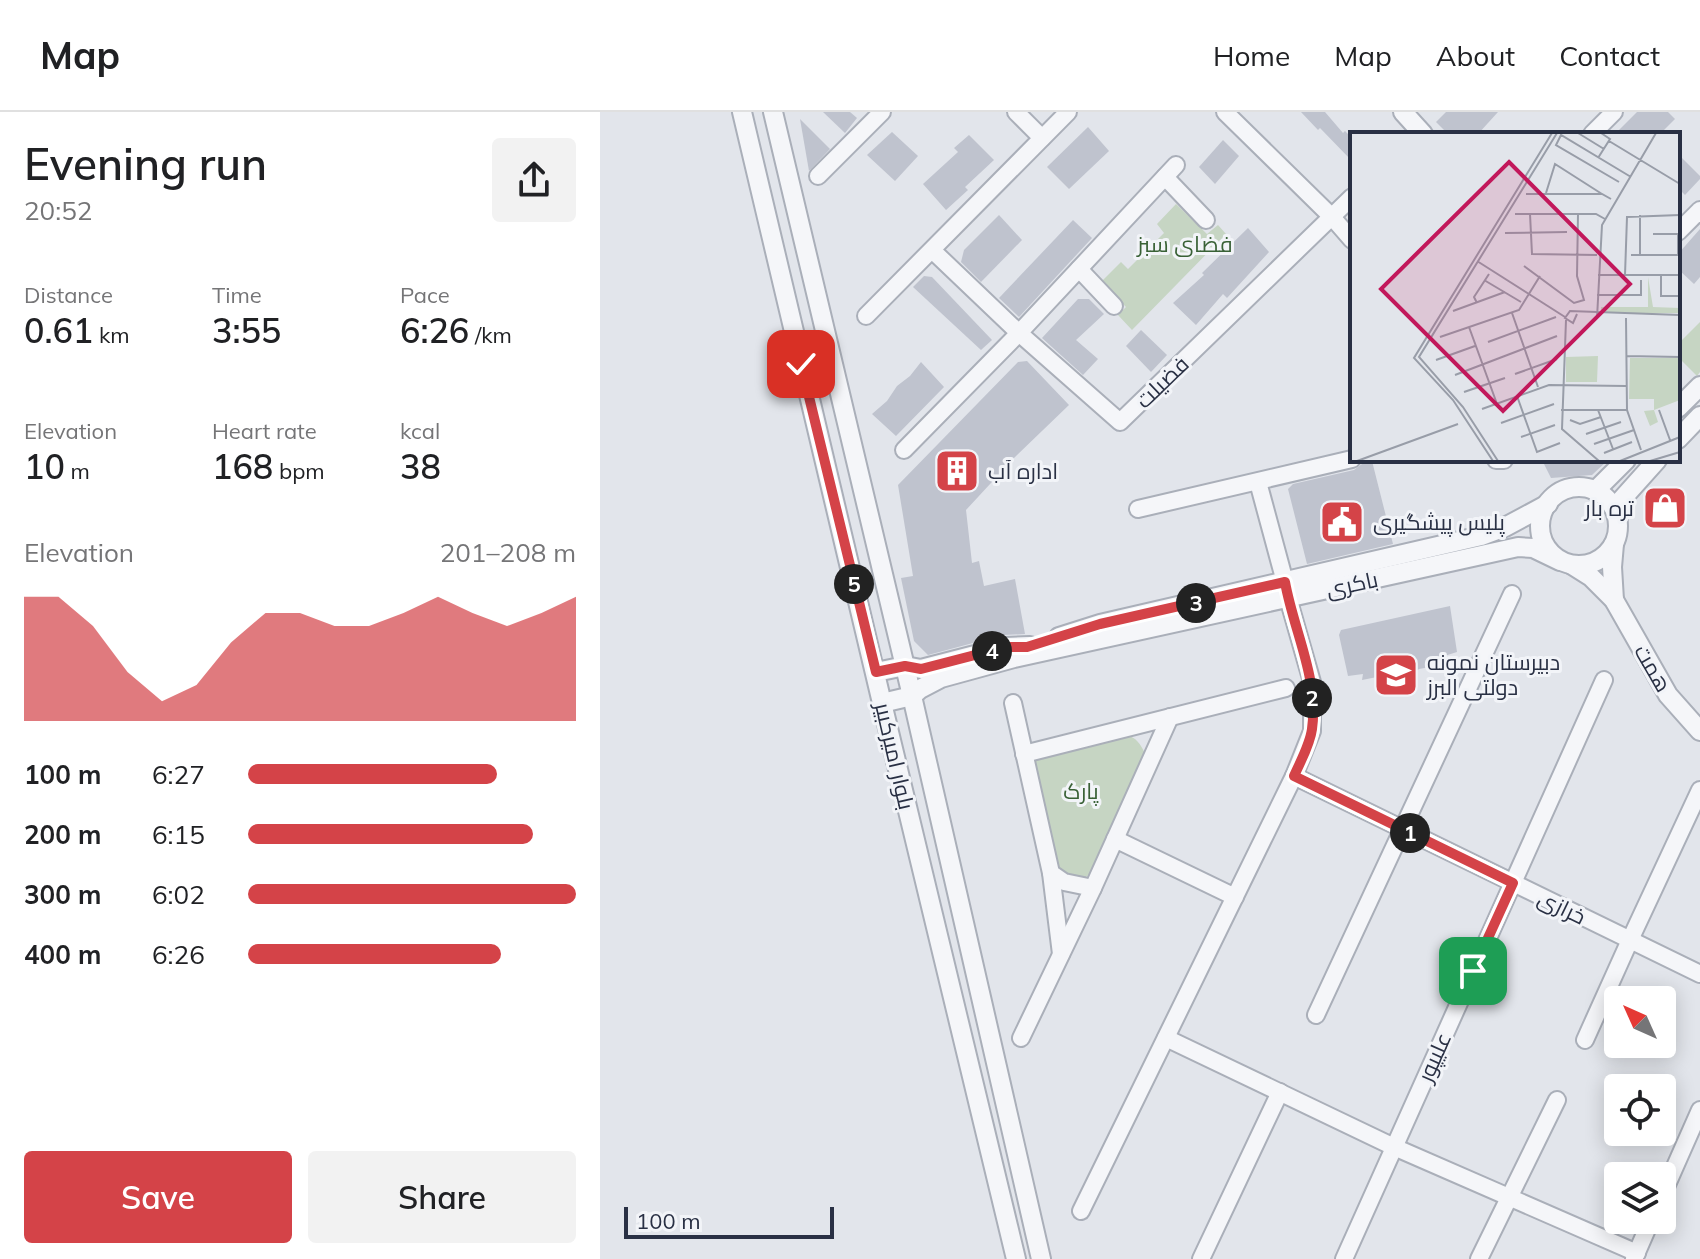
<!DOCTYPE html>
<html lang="en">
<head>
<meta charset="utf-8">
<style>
  body { margin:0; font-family:Mulish,Cairo,sans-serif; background:#f2f2f2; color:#202124; height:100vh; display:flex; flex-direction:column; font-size:30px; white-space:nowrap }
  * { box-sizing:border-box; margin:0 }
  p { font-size:26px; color:#757577 }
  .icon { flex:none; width:44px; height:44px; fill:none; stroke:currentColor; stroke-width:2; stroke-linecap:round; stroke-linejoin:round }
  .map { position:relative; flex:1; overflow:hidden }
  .details { display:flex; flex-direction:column; background:#fff; width:600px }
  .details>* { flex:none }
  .needle { width:52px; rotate:315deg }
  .fabs { position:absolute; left:1004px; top:874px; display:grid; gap:16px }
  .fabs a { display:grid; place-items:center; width:72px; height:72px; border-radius:8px; background:#fff; box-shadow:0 4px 20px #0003; font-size:40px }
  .scale { position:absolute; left:24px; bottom:20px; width:210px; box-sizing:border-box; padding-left:8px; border:4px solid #293044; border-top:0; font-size:22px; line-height:28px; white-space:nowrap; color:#293044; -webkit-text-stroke:6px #f2f4f8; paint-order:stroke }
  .pin { position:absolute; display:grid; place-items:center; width:68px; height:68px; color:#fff; margin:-34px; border-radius:16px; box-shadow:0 4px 12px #0006 }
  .km { position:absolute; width:40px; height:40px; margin:-20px; border-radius:50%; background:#222; color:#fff; font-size:22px; line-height:40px; text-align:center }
  .round { display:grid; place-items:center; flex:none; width:84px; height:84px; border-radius:8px; background:#f2f2f2 }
  .overview { display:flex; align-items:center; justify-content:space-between; height:136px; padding:0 24px }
  h1 { font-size:44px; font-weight:600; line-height:60px }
  .stats { display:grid; grid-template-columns:repeat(3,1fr); gap:12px; height:136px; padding:8px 24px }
  .stats div { display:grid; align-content:center }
  .stats b { font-size:34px; font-weight:600 }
  .stats small { font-size:22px; font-weight:400 }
  .stats p { font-size:22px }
  .chart { height:224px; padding:16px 24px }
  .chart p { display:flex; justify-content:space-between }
  .chart svg { width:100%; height:144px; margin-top:8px; fill:#d44348; opacity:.7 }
  .action { display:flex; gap:16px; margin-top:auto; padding:16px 24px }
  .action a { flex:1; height:92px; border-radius:8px; background:#d44348; color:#fff; font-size:32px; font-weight:600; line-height:92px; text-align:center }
  .action a+a { background:#f2f2f2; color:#202124 }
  ul { padding:0 24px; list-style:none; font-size:26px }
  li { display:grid; grid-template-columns:128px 96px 1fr; align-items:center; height:60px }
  li i { height:20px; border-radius:10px; background:#d44348 }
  header { display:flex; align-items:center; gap:48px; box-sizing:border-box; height:112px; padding:0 40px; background:#fff; border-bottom:2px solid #e0e0e0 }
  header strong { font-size:38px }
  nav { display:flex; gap:44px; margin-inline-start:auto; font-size:28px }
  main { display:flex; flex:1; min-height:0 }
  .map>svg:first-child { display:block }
</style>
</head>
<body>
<header>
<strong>Map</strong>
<nav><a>Home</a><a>Map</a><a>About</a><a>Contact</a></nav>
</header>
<main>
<section class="details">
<div class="overview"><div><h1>Evening run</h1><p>20:52</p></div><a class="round"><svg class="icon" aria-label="share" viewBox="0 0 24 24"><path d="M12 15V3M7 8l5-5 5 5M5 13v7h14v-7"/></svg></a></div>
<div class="stats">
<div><p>Distance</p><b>0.61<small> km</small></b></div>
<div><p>Time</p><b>3:55</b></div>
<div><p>Pace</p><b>6:26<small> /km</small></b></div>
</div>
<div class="stats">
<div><p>Elevation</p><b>10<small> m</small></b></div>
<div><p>Heart rate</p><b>168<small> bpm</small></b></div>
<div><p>kcal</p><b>38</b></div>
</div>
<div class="chart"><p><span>Elevation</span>201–208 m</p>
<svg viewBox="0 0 160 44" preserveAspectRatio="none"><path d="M0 44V6L10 6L20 15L30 29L40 38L50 33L60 20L70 11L80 11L90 15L100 15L110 11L120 6L130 11L140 15L150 11L160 6V44z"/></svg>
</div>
<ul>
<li><b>100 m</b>6:27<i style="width:76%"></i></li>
<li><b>200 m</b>6:15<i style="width:87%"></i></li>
<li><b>300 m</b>6:02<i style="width:100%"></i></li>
<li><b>400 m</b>6:26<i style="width:77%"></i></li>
</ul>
<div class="action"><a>Save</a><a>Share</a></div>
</section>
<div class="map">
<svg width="1100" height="1147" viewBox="0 0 1100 1147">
  <rect width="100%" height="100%" fill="#e2e5eb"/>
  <g fill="#c6d5c3">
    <polygon points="576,92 607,122 618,113 626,122 532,218 518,203 526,195 501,170 521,150 528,157 564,121 557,112"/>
    <polygon points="1100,210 1100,260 1097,264 1078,245 1078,232"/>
    <path d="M525,623C537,625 540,632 546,643L491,761L482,768L460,767L432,658L434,650L441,644Z"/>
  </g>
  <g fill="#bfc3ce">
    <polygon points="223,0 250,0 257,6 245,21"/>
    <polygon points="701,0 725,0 743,21 745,19 752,26 752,49 720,16 718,18"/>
    <polygon points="846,0 898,0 878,22 848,22 836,10"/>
    <polygon points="1037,0 1068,0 1075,7 1060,22 1015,22"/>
    <polygon points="200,7 230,37 209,59"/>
    <polygon points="488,15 509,39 469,77 447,55"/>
    <polygon points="292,20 318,44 295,69 267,43"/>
    <polygon points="369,23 394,48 365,75 368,78 346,98 323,72 358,40 354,36"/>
    <polygon points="623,28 639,44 615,72 599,55"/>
    <polygon points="1078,42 1100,64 1100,67 1085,83 1078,76"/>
    <polygon points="399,103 422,128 381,170 361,150 364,138"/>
    <polygon points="473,108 492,126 419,205 399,186"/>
    <polygon points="648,116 669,140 627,186 623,182 596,213 573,191 604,163 602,161"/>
    <polygon points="1100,117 1100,165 1094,172 1078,157 1078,142"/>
    <polygon points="324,164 332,165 392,228 381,238 313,175"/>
    <polygon points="478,187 489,187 504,202 476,228 498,247 483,263 442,226"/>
    <polygon points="541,218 567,243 551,260 526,234"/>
    <polygon points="427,249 469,293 415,345 366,398 372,451 379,449 384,474 415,467 425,522 403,523 328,543 314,529 301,466 313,464 298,373 418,250"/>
    <polygon points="321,250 344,275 296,324 272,302 287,289 297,274 310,264"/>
    <polygon points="942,348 1008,348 992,363 951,366"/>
    <polygon points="772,349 793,432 707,452 688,377 693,372 754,358 762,352"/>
    <polygon points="850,494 857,540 838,546 841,553 819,557 804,568 797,561 762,568 763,562 748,564 739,523 741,518"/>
  </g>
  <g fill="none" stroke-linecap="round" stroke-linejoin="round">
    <g stroke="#aaafb9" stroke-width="20">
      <g id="minor">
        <polyline points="416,0 442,26"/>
        <polyline points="625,0 732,105 752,128"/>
        <polyline points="992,22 1014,0"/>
        <polyline points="218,64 282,0"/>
        <polyline points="565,65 606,108"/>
        <polyline points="1078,120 1100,98"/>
        <polyline points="332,138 419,221 520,310 752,85"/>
        <polyline points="479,157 514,194"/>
        <polyline points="266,204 468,0"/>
        <polyline points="304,338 419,221 576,53"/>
        <polyline points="896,348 904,348"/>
        <polyline points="658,370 685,470"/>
        <polyline points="538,397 752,347"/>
        <polyline points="413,591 451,761 464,770 493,776"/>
        <polyline points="424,642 686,576"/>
        <polyline points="694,664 1100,862"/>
        <polyline points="515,727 635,785"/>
        <polyline points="451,761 461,842"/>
        <polyline points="716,903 912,482"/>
        <polyline points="421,926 493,776 570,605"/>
        <polyline points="566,926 794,1035 1037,1141"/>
        <polyline points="985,928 1030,828 1100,678"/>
        <polyline points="1062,1084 1100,998"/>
        <polyline points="481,1099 694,664 712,619 712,570 688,486"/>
        <polyline points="601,1147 680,980"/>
        <polyline points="744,1147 1004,568"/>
        <polyline points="879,1147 957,988"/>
        <polyline points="1034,1147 1051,1108"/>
      </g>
    </g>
    <g stroke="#aaafb9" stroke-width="22">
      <g id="tertiary">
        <polyline points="142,0 282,591 416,1147"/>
        <polyline points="173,0 312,584 441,1147"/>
        <polyline points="803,0 823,22"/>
        <polyline points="1078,296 1100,274"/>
        <polyline points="1078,327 1100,304"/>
        <circle cx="979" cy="414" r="39"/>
        <polyline points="995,379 1026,348"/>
        <polyline points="1014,396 1057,348"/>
        <polyline points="1014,432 1012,455 1014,488"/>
        <polyline points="972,453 991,465 1014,488 1068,583 1100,619"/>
        <polyline points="459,525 500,512 881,424 905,415 948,392"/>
        <polyline points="276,560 305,554 321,557 406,535 430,534"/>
        <polyline points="282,591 312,584 320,577 341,566 414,546 918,435 933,436 960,449"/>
      </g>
    </g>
    <use href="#minor" stroke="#f5f6f9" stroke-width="16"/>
    <use href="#tertiary" stroke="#f5f6f9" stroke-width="18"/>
  </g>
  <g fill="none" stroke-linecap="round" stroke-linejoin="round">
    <g stroke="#fff" stroke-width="16">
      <path id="route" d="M201,252L276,560L305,554L321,557L406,535H427L500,512L685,470C694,520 719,566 712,617C710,633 700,650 694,664L913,771L873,859"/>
    </g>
    <use href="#route" stroke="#d44348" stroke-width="10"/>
  </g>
  <defs>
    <g id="building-square" transform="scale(2.3)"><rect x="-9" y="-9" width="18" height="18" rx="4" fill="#d44348" stroke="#f2f4f8"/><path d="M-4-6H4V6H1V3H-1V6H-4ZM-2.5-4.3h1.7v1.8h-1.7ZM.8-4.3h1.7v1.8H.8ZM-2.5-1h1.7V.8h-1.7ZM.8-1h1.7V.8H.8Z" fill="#fff"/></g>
    <g id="shop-square" transform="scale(2.3)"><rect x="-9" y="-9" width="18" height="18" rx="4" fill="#d44348" stroke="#f2f4f8"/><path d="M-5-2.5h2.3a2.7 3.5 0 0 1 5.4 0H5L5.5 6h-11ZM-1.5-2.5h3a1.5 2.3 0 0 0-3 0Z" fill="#fff"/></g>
    <g id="civic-square" transform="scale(2.3)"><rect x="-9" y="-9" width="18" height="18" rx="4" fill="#d44348" stroke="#f2f4f8"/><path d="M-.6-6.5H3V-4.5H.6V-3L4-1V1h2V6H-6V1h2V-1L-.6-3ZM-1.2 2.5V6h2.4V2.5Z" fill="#fff"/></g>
    <g id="school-square" transform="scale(2.3)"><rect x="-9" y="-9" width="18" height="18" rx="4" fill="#d44348" stroke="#f2f4f8"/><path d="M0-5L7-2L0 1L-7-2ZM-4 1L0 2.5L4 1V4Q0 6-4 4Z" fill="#fff"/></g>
  </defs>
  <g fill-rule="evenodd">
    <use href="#building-square" x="357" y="359"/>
    <use href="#shop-square" x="1065" y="396"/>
    <use href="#civic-square" x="742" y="410"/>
    <use href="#school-square" x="796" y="563"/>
  </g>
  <g text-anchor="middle" stroke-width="6" stroke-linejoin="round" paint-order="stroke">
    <g font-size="22" fill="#396136" stroke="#f2f4f8">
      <text x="585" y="140">فضای سبز</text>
      <text x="481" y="687">پارک</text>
    </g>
    <g font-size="22" fill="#293044" stroke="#f2f4f8">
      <text transform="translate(562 270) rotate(-44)" y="8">فضیلت</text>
      <text transform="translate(752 472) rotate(-12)" y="8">باکری</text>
      <text transform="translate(1053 556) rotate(60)" y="8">همت</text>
      <text transform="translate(295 644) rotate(77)" y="8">بلوار امیرکبیر</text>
      <text transform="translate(962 795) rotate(26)" y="8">خرازی</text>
      <text transform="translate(834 945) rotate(-66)" y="8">علیپور</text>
    </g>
    <g font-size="22" fill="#293044" stroke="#f2f4f8" text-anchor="start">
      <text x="388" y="367">اداره آب</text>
      <text x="1034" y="404" text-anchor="end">تره بار</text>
      <text x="773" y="418">پلیس پیشگیری</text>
      <text x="827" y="558">دبیرستان نمونه<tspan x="827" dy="25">دولتی البرز</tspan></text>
    </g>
  </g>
  <g transform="translate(750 20)">
    <rect width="330" height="330" fill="#e2e5eb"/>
    <path d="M298,145L303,175L330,176V181H251V175H298ZM248,224L247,250H216V225ZM280,226H330V268L304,278L308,290L300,294L294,279L304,278V267H279Z" fill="#c6d5c3"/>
    <path fill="none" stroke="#989da8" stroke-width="2" d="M228,1L254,17M259,9L330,52M248,26L260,7L251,1M269,50L206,13L211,3L281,45M196,61L205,32L252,62M176,62H252L261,67M165,82H246L255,87M180,82L182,122L247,123M155,101L217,100M303,102H329M290,122V83M281,123H328V102M127,129L215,185M174,134L224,171L234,168L227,144L228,82M248,143H330M275,143L277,85L330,83M311,144V164H330M134,148L171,170M247,163H291V148M127,171L124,165L139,142M103,179L155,160M162,181L188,255M227,182L223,191L215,186L220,179L330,183M247,186L252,93L306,1M276,186L277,278L291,318M216,188L212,297L249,329M119,195L147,272M90,205L169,178L190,144M138,210L206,185M276,224L330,225M86,228L125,214M165,242L207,227M105,243L207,204M114,260L155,246M167,264L187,320L210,311M132,277L199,253L276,254M211,278H277M248,278L263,317M309,278L320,308M220,288L230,292L251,285M151,291L204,272M236,302L271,290M171,305L205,293M244,312L284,298M254,321L282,310M7,329L108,292M143,329L103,268L64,226L202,1M148,329L113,275L69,225L207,1M270,329L330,305M300,329L330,320"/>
    <path fill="#c2185b" fill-opacity="0.15" stroke="#c2185b" stroke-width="4" d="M159,30L280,152L153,279L31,157Z"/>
    <rect width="330" height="330" fill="none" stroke="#293044" stroke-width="4"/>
  </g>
</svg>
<div class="fabs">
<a><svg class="needle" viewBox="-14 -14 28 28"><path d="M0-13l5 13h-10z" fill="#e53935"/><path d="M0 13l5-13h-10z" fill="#757577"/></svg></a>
<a><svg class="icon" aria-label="locate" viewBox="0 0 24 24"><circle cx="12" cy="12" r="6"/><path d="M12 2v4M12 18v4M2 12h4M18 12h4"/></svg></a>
<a><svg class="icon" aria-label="layers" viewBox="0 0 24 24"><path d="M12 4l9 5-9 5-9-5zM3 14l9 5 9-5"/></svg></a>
</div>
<div class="scale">100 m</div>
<div class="pin" style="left:873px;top:859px;background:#1e9e55"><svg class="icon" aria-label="arrive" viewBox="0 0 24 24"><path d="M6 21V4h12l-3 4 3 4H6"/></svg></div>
<div class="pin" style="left:201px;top:252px;background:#d93025"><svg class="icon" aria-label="check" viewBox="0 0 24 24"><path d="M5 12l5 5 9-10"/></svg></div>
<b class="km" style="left:810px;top:721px">1</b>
<b class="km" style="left:712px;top:586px">2</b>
<b class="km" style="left:596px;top:491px">3</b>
<b class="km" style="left:392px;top:539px">4</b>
<b class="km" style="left:254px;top:472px">5</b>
</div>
</main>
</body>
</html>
